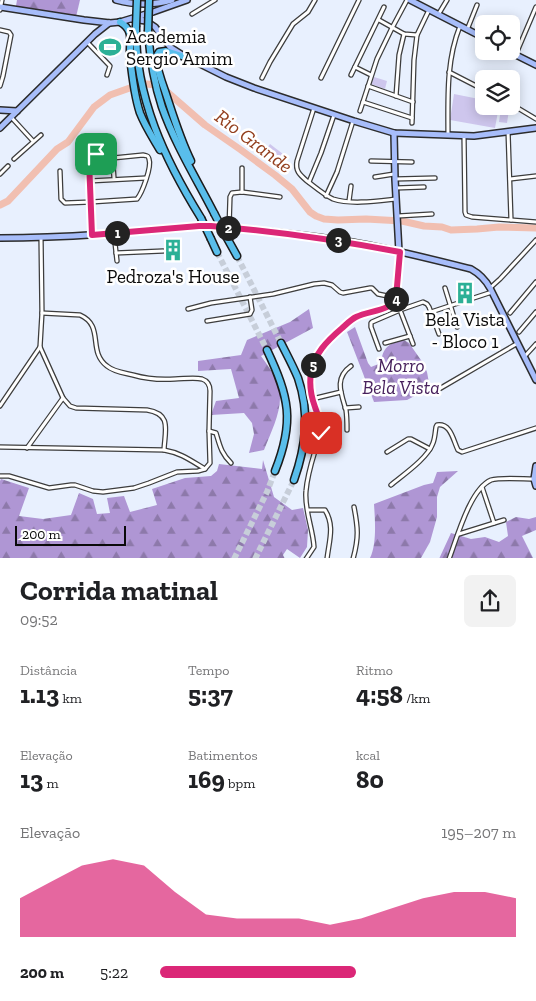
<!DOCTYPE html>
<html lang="pt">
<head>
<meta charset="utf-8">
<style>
  body { margin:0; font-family:"Zilla Slab",serif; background:#f2f2f2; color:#202124; height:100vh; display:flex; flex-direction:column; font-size:19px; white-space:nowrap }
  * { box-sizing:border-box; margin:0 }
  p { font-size:16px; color:#757577 }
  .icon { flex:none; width:28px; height:28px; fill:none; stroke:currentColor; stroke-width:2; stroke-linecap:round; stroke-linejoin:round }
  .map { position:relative; height:558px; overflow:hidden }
  .drawer { display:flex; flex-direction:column; background:#fff; flex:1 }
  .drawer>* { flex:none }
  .buttons { position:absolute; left:475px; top:15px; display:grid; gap:10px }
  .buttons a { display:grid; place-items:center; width:45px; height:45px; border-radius:8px; background:#fff; box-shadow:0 2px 12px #0003; font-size:25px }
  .scale { position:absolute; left:15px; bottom:12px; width:111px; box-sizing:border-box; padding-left:5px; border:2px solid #0a0a0a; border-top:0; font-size:14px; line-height:18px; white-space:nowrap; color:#0a0a0a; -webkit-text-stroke:4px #fff; paint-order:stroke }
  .pin { position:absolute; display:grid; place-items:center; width:42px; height:42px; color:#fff; margin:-21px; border-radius:10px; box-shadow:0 2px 8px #0006 }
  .km { position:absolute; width:25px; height:25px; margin:-12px; border-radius:50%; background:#222; color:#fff; font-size:14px; line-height:25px; text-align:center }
  .round { display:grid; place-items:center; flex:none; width:52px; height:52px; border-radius:8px; background:#f2f2f2 }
  .head { display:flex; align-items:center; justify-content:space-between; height:85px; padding:0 20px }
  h1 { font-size:28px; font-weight:700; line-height:38px }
  .stats { display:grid; grid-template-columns:repeat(3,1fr); gap:8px; height:85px; padding:5px 20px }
  .stats div { display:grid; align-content:center }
  .stats b { font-size:25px; font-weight:700 }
  .stats small { font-size:14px; font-weight:400 }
  .stats p { font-size:14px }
  .chart { height:140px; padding:10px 20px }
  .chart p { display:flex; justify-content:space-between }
  .chart svg { width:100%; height:90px; margin-top:5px; fill:#db2777; opacity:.7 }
  ul { padding:0 20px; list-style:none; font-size:16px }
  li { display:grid; grid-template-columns:80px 60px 1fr; align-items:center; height:38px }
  li i { height:12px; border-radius:6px; background:#db2777 }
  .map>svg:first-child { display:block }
</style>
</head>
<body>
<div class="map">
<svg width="536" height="559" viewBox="0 0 536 559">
  <defs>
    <pattern id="forest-firs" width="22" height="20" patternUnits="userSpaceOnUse" patternTransform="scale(1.25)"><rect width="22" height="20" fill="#af96d4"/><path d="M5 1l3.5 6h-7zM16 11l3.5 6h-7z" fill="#8d79aa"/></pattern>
  </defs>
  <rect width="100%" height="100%" fill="#e8f0fe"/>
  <g fill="url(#forest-firs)">
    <polygon points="17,0 80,0 76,17 16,6"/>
    <path d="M309,309L313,328L261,356C266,363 271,370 275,377C288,400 273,427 264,450L249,453L254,434L252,423L244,413L211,415L216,401L239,398L231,369L198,371V361L241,355L247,340L290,322Z"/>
    <path d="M355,327L368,363L371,367L381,363C383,347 388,345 402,339L409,343L423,363L427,372L429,383L420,393L407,400L374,402L347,332Z"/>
    <polygon points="263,460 274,497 292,510 303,508 308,530 307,547 300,558 287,549 283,555 285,559 0,558 0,481 1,479 29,488 19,516 43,519 71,515 79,493 93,499 97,514 110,513 107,498 124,496 130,512 157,505 152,489 185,478 211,476 217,471 219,464 262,469"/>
    <path d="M458,471L440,487L437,497V517L430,542L421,558H370C377,544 375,520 374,504L424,485L433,483L437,472Z"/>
    <polygon points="516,517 529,519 536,517 536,530 522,536 533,558 439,559 451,533 471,539 485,537 499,542 508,536 506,522"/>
  </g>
  <g fill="#cec6ed">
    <polygon points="374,77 387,81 385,89 371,84"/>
    <polygon points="454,94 484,100 484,106 499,106 495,128 450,120"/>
    <polygon points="501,108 509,110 507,123 499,122"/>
    <polygon points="270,144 283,154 278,161 265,151"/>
    <polygon points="111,161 111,170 96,170 96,162"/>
  </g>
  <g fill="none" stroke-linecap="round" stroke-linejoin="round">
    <polyline stroke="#f1bfb1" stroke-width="7" points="0,205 8,201 57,149 68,142 94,107 110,95 141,84 147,84 155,85 166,91 205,125 241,150 275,175 292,189 310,212 316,216 324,219 338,220 366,219 402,221 424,226 442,227 451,230 477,229 499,227 536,228"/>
    <g stroke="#c7ced9" stroke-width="6" stroke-dasharray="6 3" stroke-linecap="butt">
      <polyline points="217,252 267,350"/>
      <polyline points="237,256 281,343"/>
      <polyline points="234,559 267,492 275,471"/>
      <polyline points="255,559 294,480"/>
    </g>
    <g stroke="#3d3d3d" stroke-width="5.5">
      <g id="street">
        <polyline points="0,10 2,0"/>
        <polyline points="192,14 215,0"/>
        <polyline points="438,15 447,0"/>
        <polyline points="379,20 404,34 417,35"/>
        <polyline points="0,30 9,32 11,35 3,76 0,86"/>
        <polyline points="467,30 477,5"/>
        <polyline points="87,42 110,66 107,75"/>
        <polyline points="516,54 536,7"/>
        <polyline points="355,67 371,75"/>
        <polyline points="449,72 484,90"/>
        <polyline points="351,75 384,7"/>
        <polyline points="262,78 270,62 293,24 308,12 315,0"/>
        <polyline points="321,78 359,0"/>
        <polyline points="368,86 413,102"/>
        <polyline points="396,96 399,55 404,34"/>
        <polyline points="363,102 412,118"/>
        <polyline points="511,104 536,119"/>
        <path d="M314,108L297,161C295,171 300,175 307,181C315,187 324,195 333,199C351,205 378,201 396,199"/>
        <polyline points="360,111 377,59 392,28 407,0"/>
        <polyline points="11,117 33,141"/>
        <polyline points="412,123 414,60 417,35 429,10"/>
        <polyline points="508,131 511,220"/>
        <path d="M448,135C448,98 446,61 460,26"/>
        <polyline points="464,136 465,212 466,215 472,217 536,222"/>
        <polyline points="111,138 114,178"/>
        <polyline points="14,159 41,135"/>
        <polyline points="371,161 412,162"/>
        <polyline points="242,168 242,192"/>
        <path d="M60,171L61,199L65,203L91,202L137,199C142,193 152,167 149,159C148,155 147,156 143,155L113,158"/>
        <polyline points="0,174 8,166"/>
        <polyline points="375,177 394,174"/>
        <polyline points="395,179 435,178"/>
        <polyline points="510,179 536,176"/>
        <polyline points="89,181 146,178"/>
        <polyline points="309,182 321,153 334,115"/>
        <polyline points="396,188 424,187"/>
        <polyline points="326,196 337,172 353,121"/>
        <polyline points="349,201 351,186"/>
        <polyline points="398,216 432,214"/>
        <polyline points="229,228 230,197 232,193 242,192 280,197"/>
        <polyline points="114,234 117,261"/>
        <path d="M92,235L89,181V157C95,151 105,153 112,153"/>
        <path d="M41,238L42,313L40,347L63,398L70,406L76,408L147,410C172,414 165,430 164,450"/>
        <polyline points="116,253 163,251"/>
        <polyline points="445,288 457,327"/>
        <polyline points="490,288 500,279 536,240"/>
        <polyline points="188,309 211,303 273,294 314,284 324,283 332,285 340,292 343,293 370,288 372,288 378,294 397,298"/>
        <polyline points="400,310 413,344"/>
        <polyline points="431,312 492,292"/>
        <polyline points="510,313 536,282"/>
        <polyline points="207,321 250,314 252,310 250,297"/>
        <polyline points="519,332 536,312"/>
        <polyline points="385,343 410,336"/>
        <polyline points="379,349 371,327 371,323 372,322 400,310 423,302 427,304 429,307 439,334"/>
        <polyline points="525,356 536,344"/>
        <polyline points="434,392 518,343"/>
        <polyline points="312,399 341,392"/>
        <polyline points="0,406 40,347"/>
        <polyline points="345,408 359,407"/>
        <path d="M347,430C347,423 347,417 346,410C341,393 334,378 351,366"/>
        <path d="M209,431L216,433C220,446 221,453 231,463"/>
        <path d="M0,447L164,450C181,453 190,460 205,469"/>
        <polyline points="27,448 63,398"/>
        <polyline points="387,452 408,439 411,439 430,449"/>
        <path d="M0,476H9L49,488L71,485H75L93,491L103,492L134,488L149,483L177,472L198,471L205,469L210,463L209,431L210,391C210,385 208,381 202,379C194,377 183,379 175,379C161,380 147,379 133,375C125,373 114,372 107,366C87,351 105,326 80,315L42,313"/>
        <path d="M391,485C403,475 428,458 433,443C435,438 435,433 436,427L437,425C451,423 453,440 458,450L462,452L536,428"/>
        <polyline points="482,487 494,523"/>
        <path d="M308,510H325C335,526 329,541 327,559"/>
        <polyline points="459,534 504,520"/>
        <path d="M306,559L314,547C313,529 304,509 306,491C307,478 311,464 315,451C318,444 321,436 322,429C322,421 318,414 315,407C306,384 310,359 328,341C335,333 345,325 354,319C367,310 389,313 397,298L399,253"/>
        <path d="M353,559C359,537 358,528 354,507"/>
        <path d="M449,559C457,538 470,489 491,480C500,477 523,479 534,479"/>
      </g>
    </g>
    <g stroke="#2c2c2c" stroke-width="8">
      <g id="secondary">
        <path d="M116,0C134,5 154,5 172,0"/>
        <polyline points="410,0 484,38"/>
        <polyline points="0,7 84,20 110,23 120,22 153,12 187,0"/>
        <polyline points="132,19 146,21 155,27 170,47 181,54"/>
        <polyline points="508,51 536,65"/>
        <polyline points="188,58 226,77 254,88 354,121 394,133 474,136 536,128"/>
        <polyline points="0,110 17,111"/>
        <polyline points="0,128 95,34 109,23"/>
        <polyline points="394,133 395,179 399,252"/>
        <path d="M0,238C67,238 133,232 199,226H211C258,230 305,234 352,242C392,249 431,259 471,269C480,274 485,279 490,288L536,380"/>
        <polyline points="536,466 534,479 536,486"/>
      </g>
    </g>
    <g stroke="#1b1b1b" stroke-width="9">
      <g id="highway">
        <path d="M120,22C135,31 129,41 130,56C132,75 134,95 140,113C145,126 153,138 160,150"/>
        <path d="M136,27C135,97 165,160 201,218"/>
        <path d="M148,32C150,57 154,83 162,107C175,144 196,178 214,213"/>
        <path d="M191,161C180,139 173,115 165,91C161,80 157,69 156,57L159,52L166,51L191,59"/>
        <polyline points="227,238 237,256"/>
        <polyline points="211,239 217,252"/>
        <path d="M281,343C287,355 293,366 298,378C310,413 306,446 294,480"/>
        <path d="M267,350C289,397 295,421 275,471"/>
      </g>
    </g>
    <use href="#street" stroke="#fff" stroke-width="3"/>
    <use href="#secondary" stroke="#a7bdfa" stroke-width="5"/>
    <use href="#highway" stroke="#59beeb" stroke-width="6"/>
    <g stroke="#1b1b1b" stroke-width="9" stroke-linecap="butt">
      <g id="highway-bridge">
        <polyline points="136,27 137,0"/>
        <polyline points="148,32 149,0"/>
        <polyline points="214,213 227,238"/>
        <polyline points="201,218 211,239"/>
      </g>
    </g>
    <use href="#highway-bridge" stroke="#59beeb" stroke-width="6"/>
  </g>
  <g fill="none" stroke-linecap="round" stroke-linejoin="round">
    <g stroke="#fff" stroke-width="10">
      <path id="route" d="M96,154L91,156L89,160L92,235L199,226H211C275,231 337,240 400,252L396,298C390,312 369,310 356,317C350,320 346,325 341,329C327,341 314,354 311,373C309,385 311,396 315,407C318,416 322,423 321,433"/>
    </g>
    <use href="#route" stroke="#db2777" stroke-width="6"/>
  </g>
  <defs>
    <g id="stadium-bare" transform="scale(1.725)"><path d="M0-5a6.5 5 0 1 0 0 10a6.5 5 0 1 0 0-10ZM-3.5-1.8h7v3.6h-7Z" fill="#2cb096" stroke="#fff" stroke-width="2.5" paint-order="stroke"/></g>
    <g id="building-bare" transform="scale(1.725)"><path d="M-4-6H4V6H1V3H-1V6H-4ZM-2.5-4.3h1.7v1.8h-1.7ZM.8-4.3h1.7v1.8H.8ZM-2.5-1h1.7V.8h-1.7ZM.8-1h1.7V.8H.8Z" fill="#2cb096" stroke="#fff" stroke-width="2.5" paint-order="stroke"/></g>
  </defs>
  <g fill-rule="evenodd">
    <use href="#stadium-bare" x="110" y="47"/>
    <use href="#building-bare" x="173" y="250"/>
    <use href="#building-bare" x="465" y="293"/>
  </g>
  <g text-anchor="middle" stroke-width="5" stroke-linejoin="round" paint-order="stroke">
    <g font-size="19" fill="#0a0a0a" stroke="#fff">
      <text x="126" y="43" text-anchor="start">Academia<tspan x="126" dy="22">Sergio Amim</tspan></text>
      <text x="173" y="283">Pedroza's House</text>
      <text x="465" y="326">Bela Vista<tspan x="465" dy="22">- Bloco 1</tspan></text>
    </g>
    <g font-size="19" font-style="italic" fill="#47205c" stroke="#fff">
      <text x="401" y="372">Morro<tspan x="401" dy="22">Bela Vista</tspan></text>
    </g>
    <g font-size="20" font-style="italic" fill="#923e1d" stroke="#fff">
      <text transform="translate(254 141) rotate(37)" y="7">Rio Grande</text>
    </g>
  </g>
</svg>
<div class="buttons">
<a><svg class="icon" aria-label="locate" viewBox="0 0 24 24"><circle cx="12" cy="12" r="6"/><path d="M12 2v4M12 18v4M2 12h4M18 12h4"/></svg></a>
<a><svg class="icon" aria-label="layers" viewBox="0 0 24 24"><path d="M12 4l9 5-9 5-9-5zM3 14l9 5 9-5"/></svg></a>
</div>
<div class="scale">200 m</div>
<div class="pin" style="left:96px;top:154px;background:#1e9e55"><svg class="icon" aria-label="arrive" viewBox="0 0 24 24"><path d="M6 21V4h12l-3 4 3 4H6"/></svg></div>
<div class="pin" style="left:321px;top:433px;background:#d93025"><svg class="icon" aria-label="check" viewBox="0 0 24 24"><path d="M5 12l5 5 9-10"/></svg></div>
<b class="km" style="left:117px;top:233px">1</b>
<b class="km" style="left:228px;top:228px">2</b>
<b class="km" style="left:338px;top:240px">3</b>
<b class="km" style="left:396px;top:299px">4</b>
<b class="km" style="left:313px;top:365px">5</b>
</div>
<section class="drawer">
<div class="head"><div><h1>Corrida matinal</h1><p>09:52</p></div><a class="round"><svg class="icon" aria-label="share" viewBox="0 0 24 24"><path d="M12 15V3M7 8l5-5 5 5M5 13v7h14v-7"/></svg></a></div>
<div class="stats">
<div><p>Distância</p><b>1.13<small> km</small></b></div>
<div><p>Tempo</p><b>5:37</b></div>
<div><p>Ritmo</p><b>4:58<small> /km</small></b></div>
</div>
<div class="stats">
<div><p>Elevação</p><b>13<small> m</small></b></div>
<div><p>Batimentos</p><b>169<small> bpm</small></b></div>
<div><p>kcal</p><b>80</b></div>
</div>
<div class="chart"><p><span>Elevação</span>195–207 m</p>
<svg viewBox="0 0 160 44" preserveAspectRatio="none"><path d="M0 44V25L10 17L20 9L30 6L40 9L50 22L60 33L70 35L80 35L90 35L100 38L110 35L120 30L130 25L140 22L150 22L160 25V44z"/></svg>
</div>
<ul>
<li><b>200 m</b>5:22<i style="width:55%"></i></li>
</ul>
</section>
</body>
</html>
